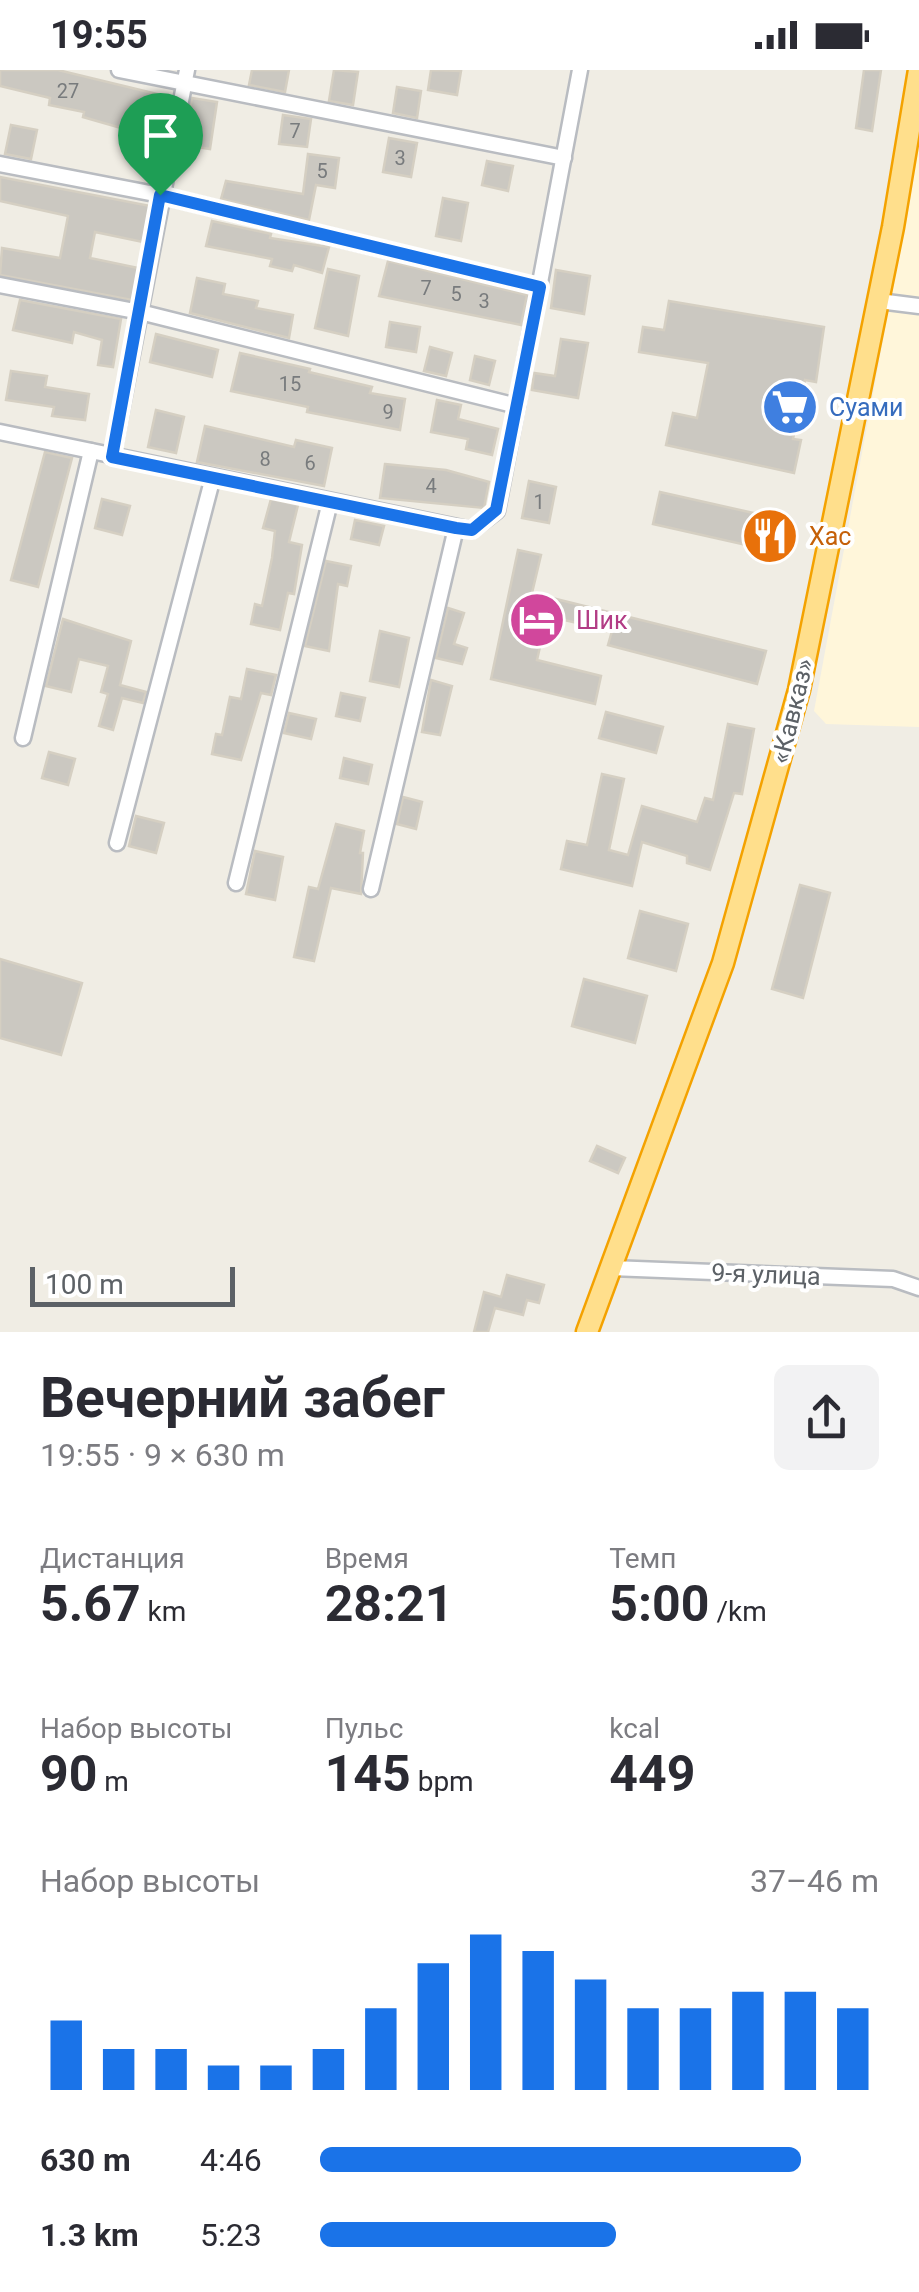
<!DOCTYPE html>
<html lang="ru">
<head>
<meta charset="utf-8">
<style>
  body { margin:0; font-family:Roboto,sans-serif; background:#f2f2f3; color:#2b2b33; height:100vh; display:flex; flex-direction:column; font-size:38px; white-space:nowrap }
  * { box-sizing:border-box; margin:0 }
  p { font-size:32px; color:#7c7c81 }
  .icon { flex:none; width:55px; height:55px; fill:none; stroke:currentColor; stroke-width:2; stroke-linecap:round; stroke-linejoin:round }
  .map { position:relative; height:1262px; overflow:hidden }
  .sheet { display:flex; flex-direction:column; background:#fff; flex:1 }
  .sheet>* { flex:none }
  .scale { position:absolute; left:30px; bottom:25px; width:205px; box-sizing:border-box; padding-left:10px; border:5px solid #5c6166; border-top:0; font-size:28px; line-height:35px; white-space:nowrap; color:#5c6166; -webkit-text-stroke:8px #fff; paint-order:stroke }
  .pin { position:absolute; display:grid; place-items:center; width:85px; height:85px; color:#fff; margin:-102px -42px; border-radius:50% 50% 50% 0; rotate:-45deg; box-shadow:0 0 10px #0007 }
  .pin .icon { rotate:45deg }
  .round { display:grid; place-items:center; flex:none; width:105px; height:105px; border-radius:15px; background:#f2f2f3 }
  .summary { display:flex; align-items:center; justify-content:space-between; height:170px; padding:0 40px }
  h1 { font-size:55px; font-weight:700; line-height:75px }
  .metrics { display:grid; grid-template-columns:repeat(3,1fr); gap:15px; height:170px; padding:10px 40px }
  .metrics div { display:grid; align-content:center }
  .metrics b { font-size:50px; font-weight:700 }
  .metrics small { font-size:28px; font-weight:400 }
  .metrics p { font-size:28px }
  .chart { height:280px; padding:20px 40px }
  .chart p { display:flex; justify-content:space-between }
  .chart svg { width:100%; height:180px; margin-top:10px; stroke:#1a73e8; stroke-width:6 }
  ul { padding:0 40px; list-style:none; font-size:32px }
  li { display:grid; grid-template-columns:160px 120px 1fr; align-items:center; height:75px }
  li i { height:25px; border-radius:12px; background:#1a73e8 }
  .status { display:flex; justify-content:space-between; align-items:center; height:70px; padding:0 50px; background:#fff; direction:ltr }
  .status svg { height:28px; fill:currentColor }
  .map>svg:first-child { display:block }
</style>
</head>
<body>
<div class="status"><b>19:55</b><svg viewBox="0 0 49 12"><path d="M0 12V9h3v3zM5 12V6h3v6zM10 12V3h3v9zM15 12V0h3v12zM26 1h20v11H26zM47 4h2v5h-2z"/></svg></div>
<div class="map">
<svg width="919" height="1262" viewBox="0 0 919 1262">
  <rect width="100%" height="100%" fill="#f0ede4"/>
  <polygon fill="#fff6da" points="919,76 919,657 826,654 814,641"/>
  <g fill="#cbc8c1" stroke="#d5cfc2" stroke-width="2.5">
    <polygon points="0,0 58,0 161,25 152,67 83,47 84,42 49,35 50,28 0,16"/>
    <polygon points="252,0 289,0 285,22 249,15"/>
    <polygon points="334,0 358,2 353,35 329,31"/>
    <polygon points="431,0 461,1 457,25 428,20"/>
    <polygon points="864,0 881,0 872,61 856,58"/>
    <polygon points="397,17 421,21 417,48 393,43"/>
    <polygon points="192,28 217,32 210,79 183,75"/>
    <polygon points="283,45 311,49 307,77 279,74"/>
    <polygon points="11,55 37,60 31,89 5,84"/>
    <polygon points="389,68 417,73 411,107 383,102"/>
    <polygon points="308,84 339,88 335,118 316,115 309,150 221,129 226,111 303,124"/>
    <polygon points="487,91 513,96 508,121 482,115"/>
    <polygon points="0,107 150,136 143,172 95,162 90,188 138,198 132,230 0,205 2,178 60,188 68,146 0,131"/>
    <polygon points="443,128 468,133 461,171 436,166"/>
    <polygon points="212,151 271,164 270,168 329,177 322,203 294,195 292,201 270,196 272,189 206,176"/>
    <polygon points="388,191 527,225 521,255 379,226"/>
    <polygon points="328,199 359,206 348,266 315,258"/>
    <polygon points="556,200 590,206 584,244 551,238"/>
    <polygon points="197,208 225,214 223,224 258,231 256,238 293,245 289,268 190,243"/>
    <polygon points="20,230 121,249 113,297 98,295 102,270 74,262 72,273 13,260"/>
    <polygon points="669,231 824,257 816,312 805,310 793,369 801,370 794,403 666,375 673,343 697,348 708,293 639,282 643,257 664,260"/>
    <polygon points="390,252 420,257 416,282 386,277"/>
    <polygon points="156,264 218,280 212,307 150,292"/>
    <polygon points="561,269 588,273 578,328 532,320 534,303 555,306"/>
    <polygon points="430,277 452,283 446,306 424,301"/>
    <polygon points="240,283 310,299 309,302 372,317 370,323 405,329 400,360 307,342 308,337 231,321"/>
    <polygon points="475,286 495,291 489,315 470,310"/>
    <polygon points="11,301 47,306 45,317 89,324 85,350 52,346 54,337 6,330"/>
    <polygon points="437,330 461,335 458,349 498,359 492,385 466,379 468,369 431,362"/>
    <polygon points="156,340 184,347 176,383 148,377"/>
    <polygon points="205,356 294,377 296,370 332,378 324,416 197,392"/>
    <polygon points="45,382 72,388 38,517 11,510"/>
    <polygon points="385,394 446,400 489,412 484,438 380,428"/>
    <polygon points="529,411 556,417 549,453 522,448"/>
    <polygon points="660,422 789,451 782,483 653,454"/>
    <polygon points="102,429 130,436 122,465 95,458"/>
    <polygon points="271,429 298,435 289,472 302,475 294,524 288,523 280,560 251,554 255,534 262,536 272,488 275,461 263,458"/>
    <polygon points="355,450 384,456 379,475 351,469"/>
    <polygon points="518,480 541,485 532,523 766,581 757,614 608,575 612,561 547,546 537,590 601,606 595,634 491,609"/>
    <polygon points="326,491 351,496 347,516 338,514 329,581 305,576"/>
    <polygon points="448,538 464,543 454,574 467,578 462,594 436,588"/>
    <polygon points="63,549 131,571 120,615 146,622 143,633 122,628 113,660 99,656 108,624 101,622 108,596 79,589 71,622 46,616"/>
    <polygon points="380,561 409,568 399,617 370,611"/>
    <polygon points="247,599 276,605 271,625 261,623 241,690 212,684 216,664 222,665 230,627 241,629"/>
    <polygon points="431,610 452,616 440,665 422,662"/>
    <polygon points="341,623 365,628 360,651 336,646"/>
    <polygon points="606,642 663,657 656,683 599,668"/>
    <polygon points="289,643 316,649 311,669 284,663"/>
    <polygon points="728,654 754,659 742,724 734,723 710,800 687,793 687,786 642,772 632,816 561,799 567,771 587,775 602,704 624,709 609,780 628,785 642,736 697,752 705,728 713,730"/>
    <polygon points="49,682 75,689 68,715 42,708"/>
    <polygon points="344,688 372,695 368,714 340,708"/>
    <polygon points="403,727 422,732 416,759 397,754"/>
    <polygon points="136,746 164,753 156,783 129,776"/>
    <polygon points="336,754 364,761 360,783 363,783 361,824 331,818 314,891 294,887 309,817 318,819"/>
    <polygon points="255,781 283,787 275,830 246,824"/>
    <polygon points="800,815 830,823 803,928 772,919"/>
    <polygon points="640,841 688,854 676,901 628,888"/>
    <polygon points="0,889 82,913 61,985 0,968"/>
    <polygon points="584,909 647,926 635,973 572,956"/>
    <polygon points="597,1076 625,1088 618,1103 590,1091"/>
    <polygon points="507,1205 544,1215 539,1233 527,1230 523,1245 495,1238 488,1262 474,1262 484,1222 501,1227"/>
  </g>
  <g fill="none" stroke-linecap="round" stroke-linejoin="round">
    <g stroke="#b9bcc1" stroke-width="19">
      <g id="minor">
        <polyline points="119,0 564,88"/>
        <polyline points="0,94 160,125 539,217"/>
        <polyline points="0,215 140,242 517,336"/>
        <polyline points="879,231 919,236"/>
        <polyline points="0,362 472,460 497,441 580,0"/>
        <polyline points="112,387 187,0"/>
        <polyline points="23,668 91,381"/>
        <polyline points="117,773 213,407"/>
        <polyline points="236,813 330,432"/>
        <polyline points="371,819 456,458"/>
        <polyline points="611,1198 893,1209 919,1218"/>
      </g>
    </g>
    <g stroke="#f4a200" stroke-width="25">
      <polyline id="highway" points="587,1262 723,893 799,620 893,157 919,0"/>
    </g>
    <use href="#minor" stroke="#fff" stroke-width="14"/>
    <use href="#highway" stroke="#ffdf8c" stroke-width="20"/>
  </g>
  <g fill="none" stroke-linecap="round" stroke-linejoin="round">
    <g stroke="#fff" stroke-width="20">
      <polygon id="route" points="160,125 540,217 496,440 472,460 456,458 112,387"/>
    </g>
    <use href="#route" stroke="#1a73e8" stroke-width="12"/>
  </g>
  <defs>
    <g id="supermarket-disc" transform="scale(2.875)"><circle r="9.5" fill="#3f7fe0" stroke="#fff"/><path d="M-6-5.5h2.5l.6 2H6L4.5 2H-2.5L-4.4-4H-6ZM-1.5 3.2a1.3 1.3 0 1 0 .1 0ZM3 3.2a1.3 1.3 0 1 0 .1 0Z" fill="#fff"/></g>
    <g id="restaurant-disc" transform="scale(2.875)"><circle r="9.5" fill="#e8710a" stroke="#fff"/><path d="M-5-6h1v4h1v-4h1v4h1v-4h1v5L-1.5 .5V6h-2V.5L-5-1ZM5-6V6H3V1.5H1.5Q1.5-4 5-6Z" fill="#fff"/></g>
    <g id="hotel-disc" transform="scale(2.875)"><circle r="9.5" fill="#d1479c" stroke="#fff"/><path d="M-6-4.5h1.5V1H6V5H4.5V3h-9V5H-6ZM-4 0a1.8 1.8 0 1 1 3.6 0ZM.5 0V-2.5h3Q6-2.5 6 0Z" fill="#fff"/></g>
  </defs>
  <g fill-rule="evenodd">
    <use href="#supermarket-disc" x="790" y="337"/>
    <use href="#restaurant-disc" x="770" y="466"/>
    <use href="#hotel-disc" x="537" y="550"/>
  </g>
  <g text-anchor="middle" stroke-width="8" stroke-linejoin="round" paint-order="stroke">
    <g font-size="20" fill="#787b7d">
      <text x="68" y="28">27</text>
      <text x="295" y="68">7</text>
      <text x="400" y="95">3</text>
      <text x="322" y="108">5</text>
      <text x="426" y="225">7</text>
      <text x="456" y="231">5</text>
      <text x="484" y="238">3</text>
      <text x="290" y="321">15</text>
      <text x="388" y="349">9</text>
      <text x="265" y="396">8</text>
      <text x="310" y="400">6</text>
      <text x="431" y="423">4</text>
      <text x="539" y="439">1</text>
    </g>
    <g font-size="25" fill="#366cbe" stroke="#fff" text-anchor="start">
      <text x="829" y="346">Суами</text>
    </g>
    <g font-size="25" fill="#c56008" stroke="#fff" text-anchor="start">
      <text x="809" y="475">Хас</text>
    </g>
    <g font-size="25" fill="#b23c85" stroke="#fff" text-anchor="start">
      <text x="576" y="559">Шик</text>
    </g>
    <g font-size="25" fill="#5c6166" stroke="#fff">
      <text transform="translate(792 641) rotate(-76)" y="9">«Кавказ»</text>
      <text transform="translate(766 1204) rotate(2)" y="9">9-я улица</text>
    </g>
  </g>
</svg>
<div class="scale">100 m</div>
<div class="pin" style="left:160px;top:125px;background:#1e9e55"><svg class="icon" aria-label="arrive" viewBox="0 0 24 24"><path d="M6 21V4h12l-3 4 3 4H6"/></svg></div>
</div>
<section class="sheet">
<div class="summary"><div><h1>Вечерний забег</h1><p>19:55 · 9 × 630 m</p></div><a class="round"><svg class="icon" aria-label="share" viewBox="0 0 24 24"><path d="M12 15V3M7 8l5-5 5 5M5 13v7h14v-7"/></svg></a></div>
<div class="metrics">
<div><p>Дистанция</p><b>5.67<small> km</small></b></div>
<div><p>Время</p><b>28:21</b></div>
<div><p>Темп</p><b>5:00<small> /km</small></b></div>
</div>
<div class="metrics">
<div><p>Набор высоты</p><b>90<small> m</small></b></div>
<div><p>Пульс</p><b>145<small> bpm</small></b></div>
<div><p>kcal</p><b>449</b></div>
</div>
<div class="chart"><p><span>Набор высоты</span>37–46 m</p>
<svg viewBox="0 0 160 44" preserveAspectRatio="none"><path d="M5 44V27M15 44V34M25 44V34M35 44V38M45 44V38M55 44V34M65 44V24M75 44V13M85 44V6M95 44V10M105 44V17M115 44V24M125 44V24M135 44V20M145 44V20M155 44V24"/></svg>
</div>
<ul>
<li><b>630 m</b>4:46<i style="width:86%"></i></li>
<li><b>1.3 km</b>5:23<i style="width:53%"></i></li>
</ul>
</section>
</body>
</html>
